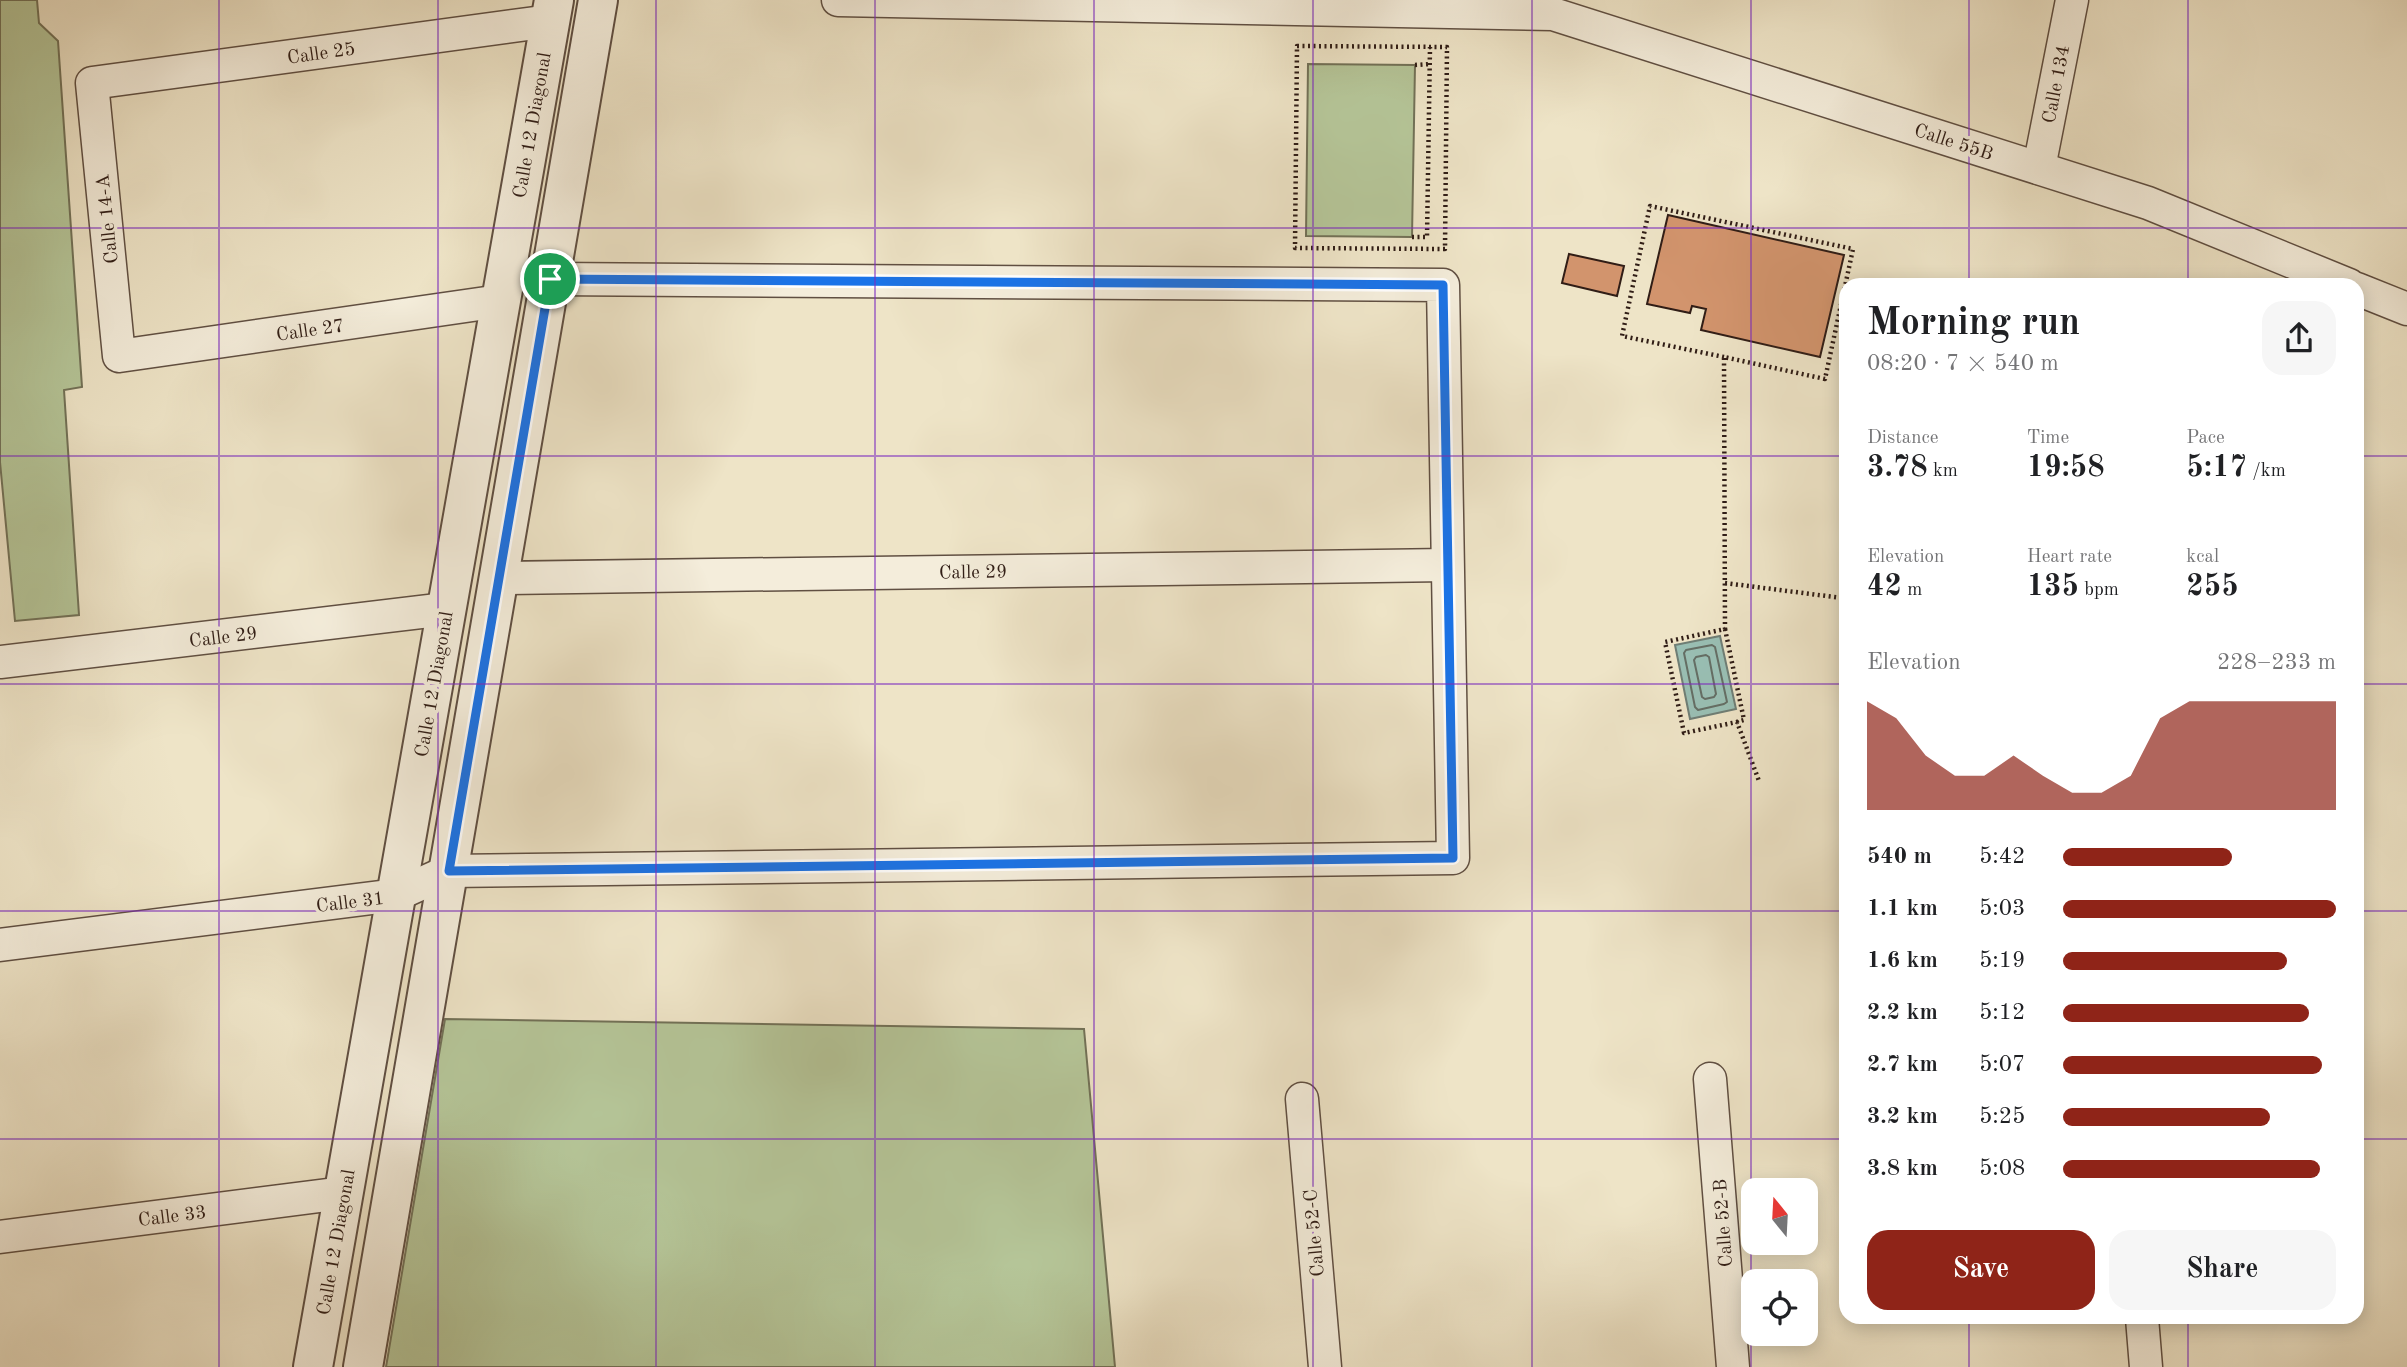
<!DOCTYPE html>
<html lang="en">
<head>
<meta charset="utf-8">
<style>
  body { margin:0; font-family:"Old Standard TT",serif; background:#f6f6f6; color:#202124; height:100vh; display:flex; flex-direction:column; font-size:26px; white-space:nowrap }
  * { box-sizing:border-box; margin:0 }
  p { font-size:23px; color:#757577 }
  .icon { flex:none; width:38px; height:38px; fill:none; stroke:currentColor; stroke-width:2; stroke-linecap:round; stroke-linejoin:round }
  .map { position:relative; flex:1; overflow:hidden }
  .drawer { position:absolute; left:1839px; top:278px; width:525px; height:1046px; display:flex; flex-direction:column; background:#fff; border-radius:21px; box-shadow:0 4px 18px #0003 }
  .drawer>* { flex:none }
  .needle { width:46px; rotate:342deg }
  .fabs { position:absolute; left:1741px; top:1178px; display:grid; gap:14px }
  .fabs a { display:grid; place-items:center; width:77px; height:77px; border-radius:14px; background:#fff; box-shadow:0 4px 18px #0003; font-size:35px }
  .pin { position:absolute; display:grid; place-items:center; width:60px; height:60px; color:#fff; margin:-30px; border:4px solid #fff; border-radius:50%; box-shadow:0 2px 7px #0007 }
  .round { display:grid; place-items:center; flex:none; width:74px; height:74px; border-radius:21px; background:#f6f6f6 }
  .headline { display:flex; align-items:center; justify-content:space-between; height:119px; padding:0 28px }
  h1 { font-size:38px; font-weight:800; line-height:52px }
  .metrics { display:grid; grid-template-columns:repeat(3,1fr); gap:10px; height:119px; padding:7px 28px }
  .metrics div { display:grid; align-content:center }
  .metrics b { font-size:30px; font-weight:800 }
  .metrics small { font-size:19px; font-weight:400 }
  .metrics p { font-size:19px }
  .chart { height:196px; padding:14px 28px }
  .chart p { display:flex; justify-content:space-between }
  .chart svg { width:100%; height:126px; margin-top:7px; fill:#8f2418; opacity:.7 }
  .cta { display:flex; gap:14px; margin-top:auto; padding:14px 28px }
  .cta a { flex:1; height:80px; border-radius:21px; background:#8f2418; color:#fff; font-size:28px; font-weight:800; line-height:80px; text-align:center }
  .cta a+a { background:#f6f6f6; color:#202124 }
  ul { padding:0 28px; list-style:none; font-size:23px }
  li { display:grid; grid-template-columns:112px 84px 1fr; align-items:center; height:52px }
  li i { height:18px; border-radius:9px; background:#8f2418 }
  .map>svg:first-child { display:block }
</style>
</head>
<body>
<div class="map">
<svg width="2407" height="1367" viewBox="0 0 2407 1367">
  <rect width="100%" height="100%" fill="#eee4c7"/>
  <filter id="stains"><feTurbulence type="fractalNoise" baseFrequency=".00286" numOctaves="4"/><feColorMatrix values="0 0 0 0 .2 0 0 0 0 .09 0 0 0 0 .02 0 0 0 .5 -.17"/></filter>
  <radialGradient id="worn" r=".72"><stop offset=".6" stop-color="#630" stop-opacity="0"/><stop offset="1" stop-color="#630" stop-opacity=".3"/></radialGradient>
  <g fill="#b5c598" stroke="#727157" stroke-width="2">
    <polygon points="0,0 37,0 39,23 58,41 82,387 64,390 79,615 15,621 0,462"/>
    <polygon points="1308,64 1415,65 1412,237 1306,236"/>
    <polygon points="445,1019 1084,1029 1115,1367 386,1367"/>
  </g>
  <polygon fill="#99bfb4" stroke="#6f7e75" stroke-width="2" points="1720,636 1736,709 1690,719 1675,645"/>
  <g fill="none" stroke-linecap="round" stroke-linejoin="round">
    <g stroke="#646e65" stroke-width="2">
      <polygon points="1712,645 1715,647 1727,702 1724,704 1698,710 1695,707 1684,653 1686,650"/>
      <polygon points="1706,655 1709,657 1716,694 1714,697 1705,699 1702,697 1694,660 1696,657"/>
    </g>
  </g>
  <g fill="#d2946d" stroke="#301d16" stroke-width="2">
    <polygon points="1668,215 1844,255 1820,357 1701,330 1706,309 1692,306 1690,313 1647,304"/>
    <polygon points="1569,254 1624,266 1617,296 1562,283"/>
  </g>
  <g fill="none" stroke-linecap="round" stroke-linejoin="round">
    <g stroke="#604f42" stroke-width="35">
      <g id="minor">
        <polyline points="838,0 1553,14 2148,203 2349,285"/>
        <polyline points="2039,168 2072,0"/>
        <polyline points="2357,289 2407,309"/>
        <polyline points="500,301 119,356 92,83 550,21"/>
        <polyline points="499,578 1447,565"/>
        <polyline points="0,662 446,609"/>
        <polyline points="0,945 396,895 449,871 1453,858 1443,285 550,279"/>
        <polyline points="1710,1079 1733,1367"/>
        <polyline points="1302,1099 1325,1367"/>
        <polyline points="0,1237 343,1193"/>
        <polyline points="2142,1318 2146,1367"/>
      </g>
    </g>
    <g stroke="#604f42" stroke-width="42">
      <g id="tertiary">
        <polyline points="313,1367 554,0"/>
        <polyline points="363,1367 598,0"/>
      </g>
    </g>
    <g stroke="#301d16" stroke-width="4.5" stroke-dasharray="2 3.5" stroke-linecap="butt">
      <polygon points="1297,46 1447,47 1445,249 1295,248"/>
      <polyline points="1415,65 1430,64"/>
      <polyline points="1412,237 1427,237 1430,47"/>
      <polyline points="1724,357 1622,336 1650,206 1853,249 1825,379 1724,357 1725,629 1665,642 1684,733 1737,722 1759,781"/>
      <polyline points="1725,583 1842,598"/>
      <polyline points="1725,629 1744,720 1737,722"/>
    </g>
    <use href="#minor" stroke="#f4eddb" stroke-width="32"/>
    <use href="#tertiary" stroke="#f4eddb" stroke-width="38"/>
  </g>
  <g fill="none" stroke-linecap="round" stroke-linejoin="round">
    <g stroke="#fff" stroke-width="14">
      <polygon id="route" points="550,279 1443,285 1453,858 449,871"/>
    </g>
    <use href="#route" stroke="#1a73e8" stroke-width="9"/>
  </g>
  <path fill="none" stroke="#7b2cbf" stroke-width="2" stroke-opacity="0.55" d="M219,0V1367M438,0V1367M656,0V1367M875,0V1367M1094,0V1367M1313,0V1367M1532,0V1367M1751,0V1367M1969,0V285M2188,0V285M0,228H2407M0,456H1846M2357,456H2407M0,684H1846M2357,684H2407M0,911H1846M2357,911H2407M0,1139H1846M2357,1139H2407M1969,1318V1367M2188,1318V1367"/>
  <g text-anchor="middle" stroke-width="7" stroke-linejoin="round" paint-order="stroke">
    <g font-size="19" fill="#301d16" stroke="#f4eddb">
      <text transform="translate(321 52) rotate(-8)" y="7">Calle 25</text>
      <text transform="translate(2055 84) rotate(-79)" y="7">Calle 134</text>
      <text transform="translate(531 125) rotate(-80)" y="7">Calle 12 Diagonal</text>
      <text transform="translate(1954 141) rotate(18)" y="7">Calle 55B</text>
      <text transform="translate(106 219) rotate(-96)" y="7">Calle 14-A</text>
      <text transform="translate(310 329) rotate(-8)" y="7">Calle 27</text>
      <text transform="translate(973 571) rotate(-1)" y="7">Calle 29</text>
      <text transform="translate(223 636) rotate(-7)" y="7">Calle 29</text>
      <text transform="translate(433 684) rotate(-80)" y="7">Calle 12 Diagonal</text>
      <text transform="translate(350 901) rotate(-7)" y="7">Calle 31</text>
      <text transform="translate(172 1215) rotate(-7)" y="7">Calle 33</text>
      <text transform="translate(1722 1223) rotate(-94)" y="7">Calle 52-B</text>
      <text transform="translate(1313 1233) rotate(-95)" y="7">Calle 52-C</text>
      <text transform="translate(335 1242) rotate(-80)" y="7">Calle 12 Diagonal</text>
    </g>
  </g>
  <rect width="100%" height="100%" filter="url(#stains)"/>
  <rect width="100%" height="100%" fill="url(#worn)"/>
</svg>
<div class="fabs">
<a><svg class="needle" viewBox="-14 -14 28 28"><path d="M0-13l5 13h-10z" fill="#e53935"/><path d="M0 13l5-13h-10z" fill="#757577"/></svg></a>
<a><svg class="icon" aria-label="locate" viewBox="0 0 24 24"><circle cx="12" cy="12" r="6"/><path d="M12 2v4M12 18v4M2 12h4M18 12h4"/></svg></a>
</div>
<div class="pin" style="left:550px;top:279px;background:#1e9e55"><svg class="icon" aria-label="arrive" viewBox="0 0 24 24"><path d="M6 21V4h12l-3 4 3 4H6"/></svg></div>
<section class="drawer">
<div class="headline"><div><h1>Morning run</h1><p>08:20 · 7 × 540 m</p></div><a class="round"><svg class="icon" aria-label="share" viewBox="0 0 24 24"><path d="M12 15V3M7 8l5-5 5 5M5 13v7h14v-7"/></svg></a></div>
<div class="metrics">
<div><p>Distance</p><b>3.78<small> km</small></b></div>
<div><p>Time</p><b>19:58</b></div>
<div><p>Pace</p><b>5:17<small> /km</small></b></div>
</div>
<div class="metrics">
<div><p>Elevation</p><b>42<small> m</small></b></div>
<div><p>Heart rate</p><b>135<small> bpm</small></b></div>
<div><p>kcal</p><b>255</b></div>
</div>
<div class="chart"><p><span>Elevation</span>228–233 m</p>
<svg viewBox="0 0 160 44" preserveAspectRatio="none"><path d="M0 44V6L10 12L20 25L30 32L40 32L50 25L60 32L70 38L80 38L90 32L100 12L110 6L120 6L130 6L140 6L150 6L160 6V44z"/></svg>
</div>
<ul>
<li><b>540 m</b>5:42<i style="width:62%"></i></li>
<li><b>1.1 km</b>5:03<i style="width:100%"></i></li>
<li><b>1.6 km</b>5:19<i style="width:82%"></i></li>
<li><b>2.2 km</b>5:12<i style="width:90%"></i></li>
<li><b>2.7 km</b>5:07<i style="width:95%"></i></li>
<li><b>3.2 km</b>5:25<i style="width:76%"></i></li>
<li><b>3.8 km</b>5:08<i style="width:94%"></i></li>
</ul>
<div class="cta"><a>Save</a><a>Share</a></div>
</section>
</div>
</body>
</html>
